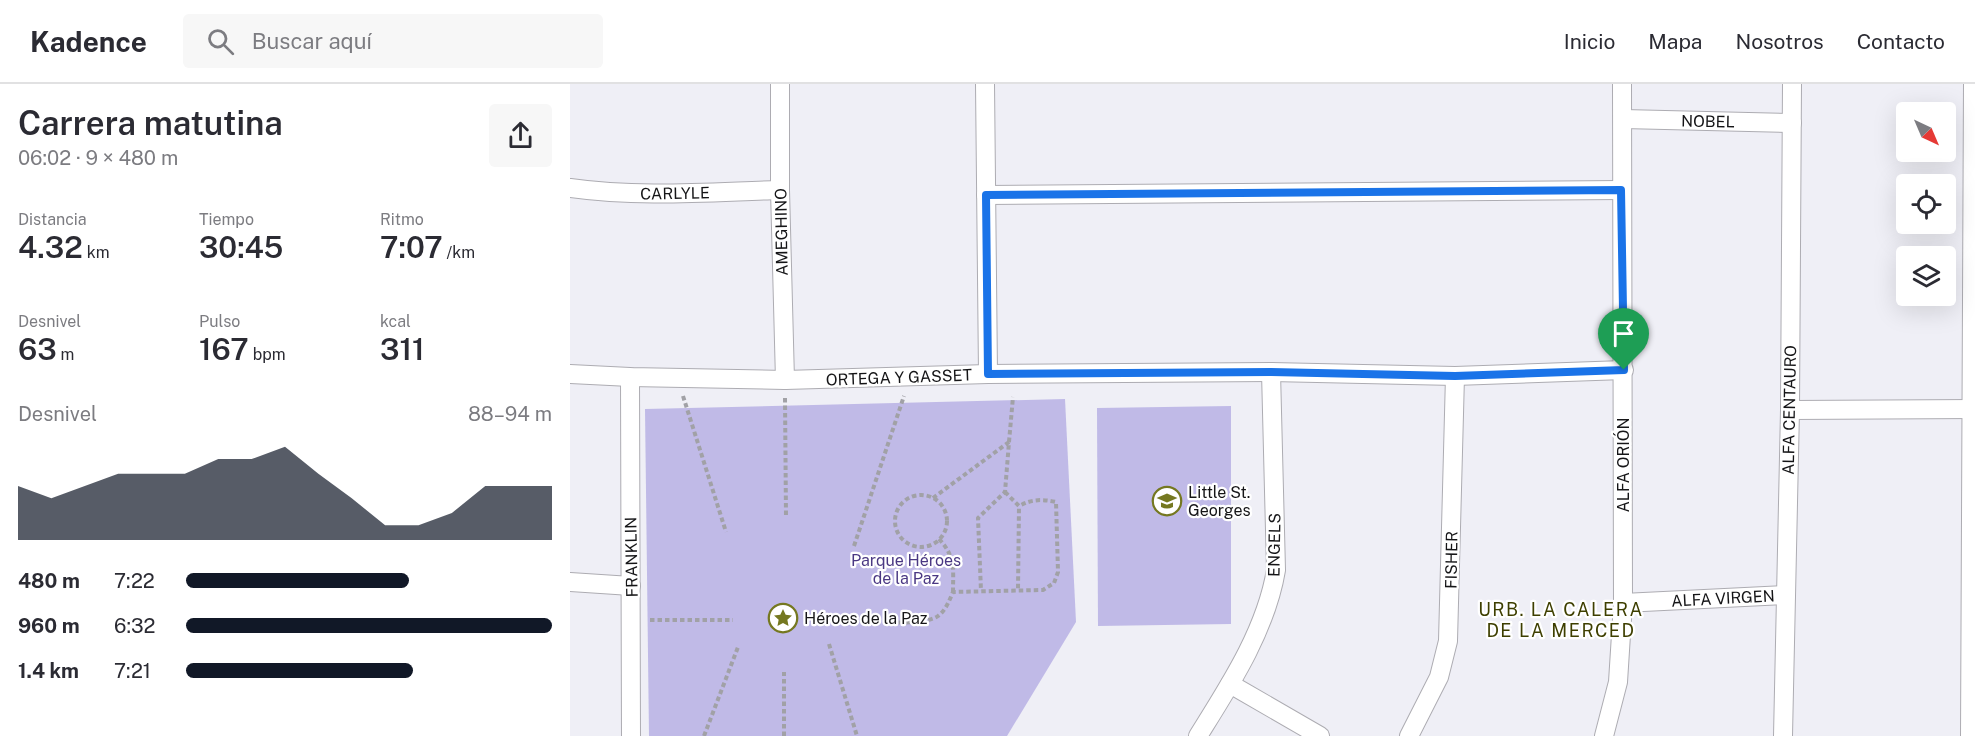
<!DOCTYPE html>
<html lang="es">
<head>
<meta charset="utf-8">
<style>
  body { margin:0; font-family:"Public Sans",sans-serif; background:#f7f7f7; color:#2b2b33; height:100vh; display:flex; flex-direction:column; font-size:22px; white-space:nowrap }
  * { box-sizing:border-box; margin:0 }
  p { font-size:20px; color:#7c7c81 }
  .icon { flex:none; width:33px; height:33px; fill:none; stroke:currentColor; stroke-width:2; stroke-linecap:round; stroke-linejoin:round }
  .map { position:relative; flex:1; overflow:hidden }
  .panel { display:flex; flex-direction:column; background:#fff; width:570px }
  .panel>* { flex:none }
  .needle { width:39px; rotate:136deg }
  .controls { position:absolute; left:1326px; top:18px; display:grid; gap:12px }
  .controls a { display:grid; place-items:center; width:60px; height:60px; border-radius:6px; background:#fff; box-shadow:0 6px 24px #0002; font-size:30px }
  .pin { position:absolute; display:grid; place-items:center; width:51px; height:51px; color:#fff; margin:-62px -26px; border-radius:50% 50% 50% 0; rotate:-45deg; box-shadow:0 0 6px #0007 }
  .pin .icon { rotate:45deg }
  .round { display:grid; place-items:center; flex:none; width:63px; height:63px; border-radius:6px; background:#f7f7f7 }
  .head { display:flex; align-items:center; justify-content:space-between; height:102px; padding:0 18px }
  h1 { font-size:33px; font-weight:600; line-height:45px }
  .metrics { display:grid; grid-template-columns:repeat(3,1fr); gap:9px; height:102px; padding:6px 18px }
  .metrics div { display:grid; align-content:center }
  .metrics b { font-size:30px; font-weight:600 }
  .metrics small { font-size:16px; font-weight:400 }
  .metrics p { font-size:16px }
  .chart { height:168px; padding:12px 18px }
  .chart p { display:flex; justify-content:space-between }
  .chart svg { width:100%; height:108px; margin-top:6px; fill:#111827; opacity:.7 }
  ul { padding:0 18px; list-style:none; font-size:20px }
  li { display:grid; grid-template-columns:96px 72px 1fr; align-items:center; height:45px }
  li i { height:15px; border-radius:8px; background:#111827 }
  header { display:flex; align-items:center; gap:36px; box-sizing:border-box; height:84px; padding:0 30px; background:#fff; border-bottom:2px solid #e1e1e2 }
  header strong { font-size:28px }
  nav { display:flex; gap:33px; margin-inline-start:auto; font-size:21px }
  .search { width:420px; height:54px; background:#f7f7f7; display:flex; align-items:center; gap:15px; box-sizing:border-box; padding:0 21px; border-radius:6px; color:#7c7c81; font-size:22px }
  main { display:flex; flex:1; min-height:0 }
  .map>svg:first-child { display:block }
</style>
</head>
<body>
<header>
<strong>Kadence</strong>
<div class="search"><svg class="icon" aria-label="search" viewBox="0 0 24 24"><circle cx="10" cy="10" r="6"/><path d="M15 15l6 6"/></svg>Buscar aquí</div>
<nav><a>Inicio</a><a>Mapa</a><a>Nosotros</a><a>Contacto</a></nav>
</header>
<main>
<section class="panel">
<div class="head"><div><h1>Carrera matutina</h1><p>06:02 · 9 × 480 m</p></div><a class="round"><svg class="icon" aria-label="share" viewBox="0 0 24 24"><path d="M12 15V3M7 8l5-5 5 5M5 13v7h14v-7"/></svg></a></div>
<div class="metrics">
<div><p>Distancia</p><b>4.32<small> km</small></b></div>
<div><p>Tiempo</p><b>30:45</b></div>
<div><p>Ritmo</p><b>7:07<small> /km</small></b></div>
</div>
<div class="metrics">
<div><p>Desnivel</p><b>63<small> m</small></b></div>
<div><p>Pulso</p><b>167<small> bpm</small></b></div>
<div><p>kcal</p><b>311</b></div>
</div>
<div class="chart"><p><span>Desnivel</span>88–94 m</p>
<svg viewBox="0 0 160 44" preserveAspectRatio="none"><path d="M0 44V22L10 27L20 22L30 17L40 17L50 17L60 11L70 11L80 6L90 17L100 27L110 38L120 38L130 33L140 22L150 22L160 22V44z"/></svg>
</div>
<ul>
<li><b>480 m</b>7:22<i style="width:61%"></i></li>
<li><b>960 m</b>6:32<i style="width:100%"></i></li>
<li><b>1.4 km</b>7:21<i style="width:62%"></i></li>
</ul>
</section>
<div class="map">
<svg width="1405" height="652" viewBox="0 0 1405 652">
  <rect width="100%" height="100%" fill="#efeff6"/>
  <g fill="#c0bae7">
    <polygon points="495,315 506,538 437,652 79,652 75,325"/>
    <polygon points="661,322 661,540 528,542 527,324"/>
  </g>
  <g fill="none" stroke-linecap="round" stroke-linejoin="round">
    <g stroke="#adacb2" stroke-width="20">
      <g id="street">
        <polyline points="210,0 210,106 215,296"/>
        <polyline points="415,0 418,290"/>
        <polyline points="1053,35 1222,39"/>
        <path d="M0,104C69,114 140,108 210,106"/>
        <polyline points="416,111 1051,106"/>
        <polyline points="0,290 60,293 215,296 418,290 701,288 885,292 1054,286"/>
        <polyline points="60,293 61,652"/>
        <polyline points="1220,326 1405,325"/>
        <polyline points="0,498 61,502"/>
        <polyline points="1053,519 1216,511"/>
        <polyline points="660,600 750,652"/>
        <path d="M628,652C660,601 696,546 706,486L701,288"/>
        <polyline points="839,652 869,593 878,557 885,292"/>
        <polyline points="1034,652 1048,598 1053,519 1052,0"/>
        <polyline points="1213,652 1220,326 1222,0"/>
        <polyline points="1400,652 1403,0"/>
      </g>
    </g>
    <g stroke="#a1a1a6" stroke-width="4" stroke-dasharray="4.5 3" stroke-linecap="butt">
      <polyline points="113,312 156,448"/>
      <polyline points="215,314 216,433"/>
      <polyline points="439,358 443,313"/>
      <polyline points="435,408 449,422 448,506"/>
      <circle cx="351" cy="437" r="26"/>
      <polyline points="363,414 439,358 435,408 408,434 411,507"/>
      <path d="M369,455C386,473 383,486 383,508"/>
      <polyline points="284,462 334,312"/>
      <path d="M261,535C283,536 352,544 368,532C376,526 379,517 383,508L473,506L484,499L488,488L486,418C472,415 462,415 449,422"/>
      <polyline points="80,536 163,536"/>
      <polyline points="259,560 287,652"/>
      <polyline points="134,652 168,563"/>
      <polyline points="214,652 214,588"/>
    </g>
    <use href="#street" stroke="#fff" stroke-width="18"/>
  </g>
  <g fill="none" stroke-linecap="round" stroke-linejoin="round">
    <g stroke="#fff" stroke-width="12">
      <polygon id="route" points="1051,106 1054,286 885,292 701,288 418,290 416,111"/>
    </g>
    <use href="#route" stroke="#1a73e8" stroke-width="8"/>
  </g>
  <defs>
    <g id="school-ring" transform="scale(1.5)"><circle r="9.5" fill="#fff" stroke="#757820" stroke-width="1.5"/><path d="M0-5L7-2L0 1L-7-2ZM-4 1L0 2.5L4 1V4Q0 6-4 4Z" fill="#757820"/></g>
    <g id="sight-ring" transform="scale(1.5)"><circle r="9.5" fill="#fff" stroke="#757820" stroke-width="1.5"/><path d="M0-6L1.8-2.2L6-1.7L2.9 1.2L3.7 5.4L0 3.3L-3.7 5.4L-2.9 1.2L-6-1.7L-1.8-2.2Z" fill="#757820"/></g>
  </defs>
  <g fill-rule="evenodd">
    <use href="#school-ring" x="597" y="417"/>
    <use href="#sight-ring" x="213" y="534"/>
  </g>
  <g text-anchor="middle" stroke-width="4.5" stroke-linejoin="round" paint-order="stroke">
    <g font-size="16" fill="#151517" stroke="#fff">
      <text transform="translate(1138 37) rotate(1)" y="6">NOBEL</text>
      <text transform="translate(105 109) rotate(-1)" y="6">CARLYLE</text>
      <text transform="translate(211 148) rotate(-91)" y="6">AMEGHINO</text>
      <text transform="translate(329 293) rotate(-2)" y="6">ORTEGA Y GASSET</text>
      <text transform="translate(1219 326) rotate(-89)" y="6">ALFA CENTAURO</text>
      <text transform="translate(1053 381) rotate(-90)" y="6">ALFA ORIÓN</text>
      <text transform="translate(704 461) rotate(-89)" y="6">ENGELS</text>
      <text transform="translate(61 473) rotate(-91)" y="6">FRANKLIN</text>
      <text transform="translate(881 476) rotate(-89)" y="6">FISHER</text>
      <text transform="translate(1153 514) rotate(-3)" y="6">ALFA VIRGEN</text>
    </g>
    <g font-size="16" fill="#151517" stroke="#fff" text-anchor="start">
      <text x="618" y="414">Little St.<tspan x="618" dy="18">Georges</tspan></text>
      <text x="234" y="540">Héroes de la Paz</text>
    </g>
    <g font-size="16" fill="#4a3883" stroke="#fff">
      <text x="336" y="482">Parque Héroes<tspan x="336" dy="18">de la Paz</tspan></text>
    </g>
    <g font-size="18" letter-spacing="1.5" fill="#3e3f00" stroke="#fff">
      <text x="991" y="532">URB. LA CALERA<tspan x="991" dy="21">DE LA MERCED</tspan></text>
    </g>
  </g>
</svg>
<div class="controls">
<a><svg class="needle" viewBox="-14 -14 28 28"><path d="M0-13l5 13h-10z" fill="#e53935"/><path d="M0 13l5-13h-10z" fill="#7c7c81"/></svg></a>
<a><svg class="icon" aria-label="locate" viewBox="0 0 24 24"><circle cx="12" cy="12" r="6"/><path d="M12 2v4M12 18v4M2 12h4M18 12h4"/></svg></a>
<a><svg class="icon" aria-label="layers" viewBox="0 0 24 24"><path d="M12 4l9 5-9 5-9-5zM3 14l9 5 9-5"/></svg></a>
</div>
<div class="pin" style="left:1054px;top:286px;background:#1e9e55"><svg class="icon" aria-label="arrive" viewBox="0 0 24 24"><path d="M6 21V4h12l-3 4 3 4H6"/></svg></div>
</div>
</main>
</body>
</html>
